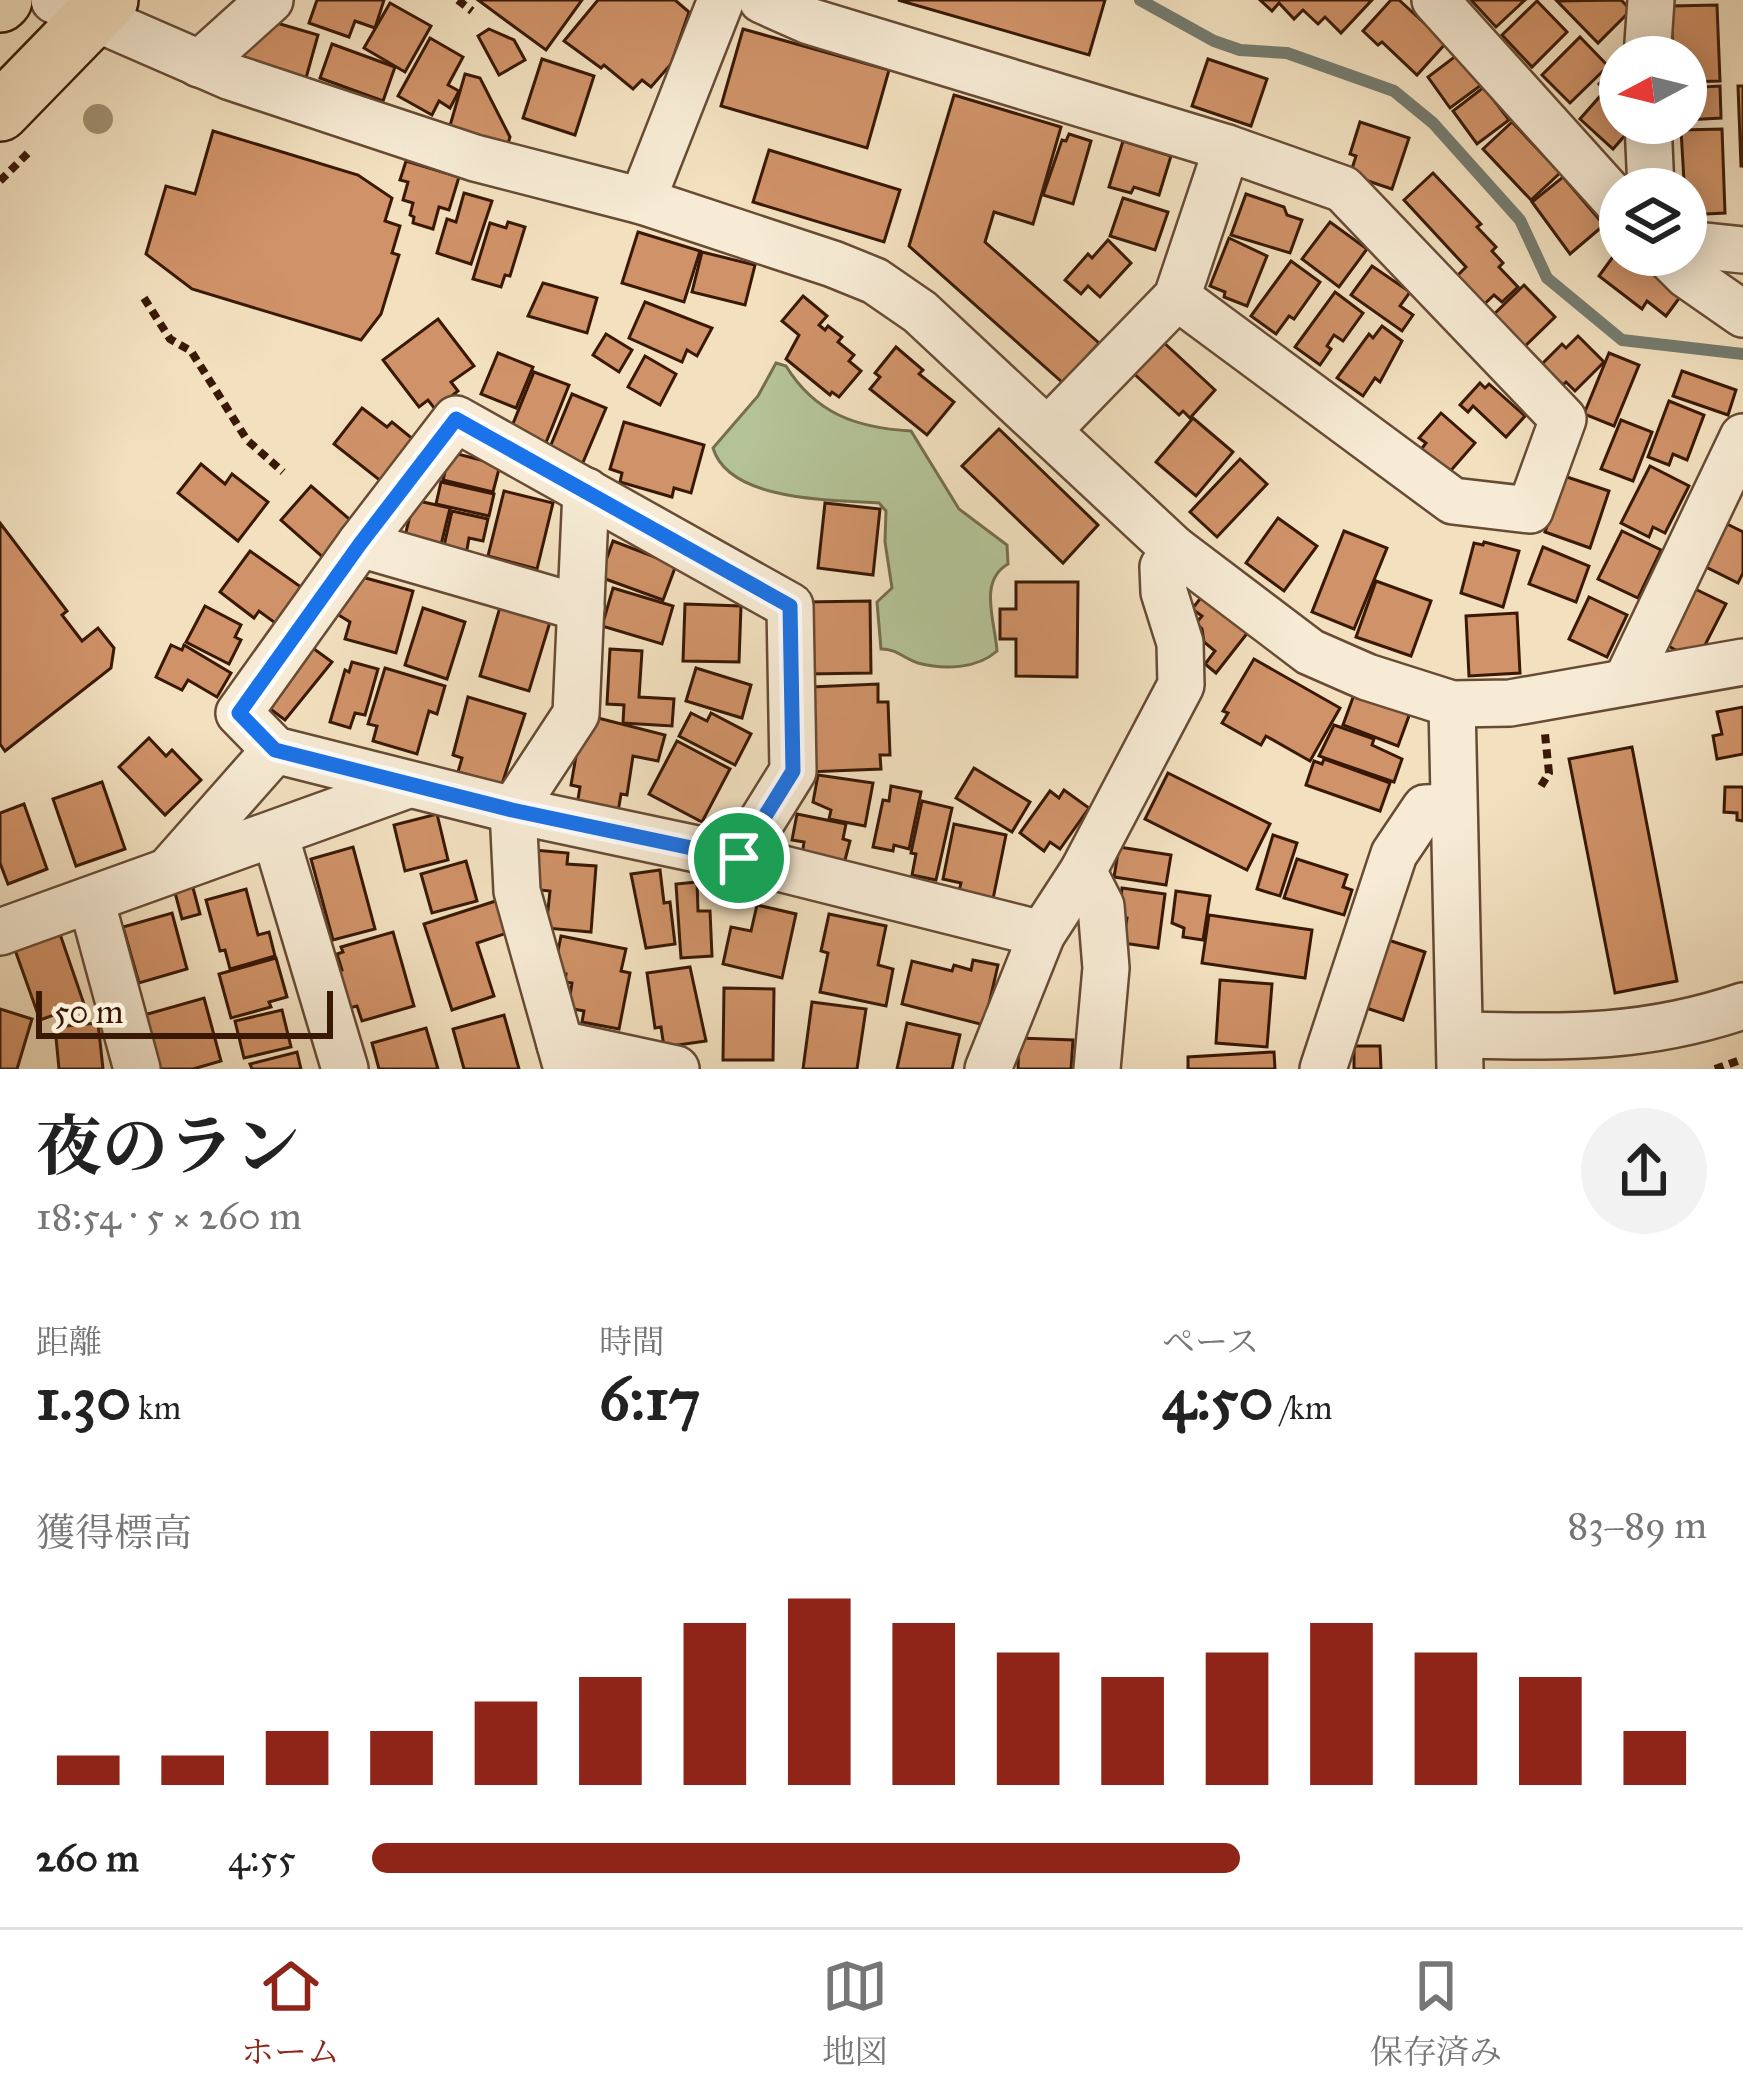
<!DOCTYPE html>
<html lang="ja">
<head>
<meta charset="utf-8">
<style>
  body { margin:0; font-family:"IM FELL Great Primer","Noto Serif JP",serif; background:#f2f2f2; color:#222; height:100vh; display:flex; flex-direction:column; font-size:45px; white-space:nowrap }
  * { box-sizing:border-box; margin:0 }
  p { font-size:39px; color:#767676 }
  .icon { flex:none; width:66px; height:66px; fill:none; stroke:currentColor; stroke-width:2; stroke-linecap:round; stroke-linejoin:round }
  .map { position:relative; height:1069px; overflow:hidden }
  .panel { display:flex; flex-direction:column; background:#fff; flex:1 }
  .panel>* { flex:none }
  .needle { width:78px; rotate:263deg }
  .fabs { position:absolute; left:1599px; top:36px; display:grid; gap:24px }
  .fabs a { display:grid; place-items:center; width:108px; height:108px; border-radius:50%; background:#fff; box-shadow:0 6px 30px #0003; font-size:60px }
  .scale { position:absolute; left:36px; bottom:30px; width:297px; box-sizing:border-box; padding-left:12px; border:6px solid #391906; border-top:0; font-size:33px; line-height:42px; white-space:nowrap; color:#391906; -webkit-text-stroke:9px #f7ebd5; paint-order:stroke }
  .pin { position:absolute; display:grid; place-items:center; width:102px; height:102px; color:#fff; margin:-51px; border:6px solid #fff; border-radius:50%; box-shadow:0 3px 12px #0007 }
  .round { display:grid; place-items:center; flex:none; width:126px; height:126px; border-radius:63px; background:#f2f2f2 }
  .head { display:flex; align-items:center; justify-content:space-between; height:204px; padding:0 36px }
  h1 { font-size:66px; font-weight:700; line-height:90px }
  .stats { display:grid; grid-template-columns:repeat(3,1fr); gap:18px; height:204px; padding:12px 36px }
  .stats div { display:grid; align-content:center }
  .stats b { font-size:60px; font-weight:700 }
  .stats small { font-size:33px; font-weight:400 }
  .stats p { font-size:33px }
  .chart { height:336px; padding:24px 36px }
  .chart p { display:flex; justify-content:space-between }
  .chart svg { width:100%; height:216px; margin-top:12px; stroke:#8f2418; stroke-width:6 }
  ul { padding:0 36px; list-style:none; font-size:39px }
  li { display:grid; grid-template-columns:192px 144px 1fr; align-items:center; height:90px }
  li i { height:30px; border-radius:15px; background:#8f2418 }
  .dock { display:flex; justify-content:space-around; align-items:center; height:168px; border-top:3px solid #e0e0e0; background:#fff; font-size:33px; color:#767676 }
  .dock a { display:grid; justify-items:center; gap:6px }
  .dock .on { color:#8f2418 }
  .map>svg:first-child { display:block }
</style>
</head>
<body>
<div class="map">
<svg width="1743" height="1069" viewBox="0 0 1743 1069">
  <rect width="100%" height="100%" fill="#f2e0bf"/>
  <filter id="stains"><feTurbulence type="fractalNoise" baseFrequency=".00167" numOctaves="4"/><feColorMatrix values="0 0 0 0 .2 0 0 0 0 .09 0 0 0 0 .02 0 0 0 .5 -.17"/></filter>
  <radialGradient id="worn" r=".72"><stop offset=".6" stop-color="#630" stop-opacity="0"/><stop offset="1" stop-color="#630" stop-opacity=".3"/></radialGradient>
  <path fill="#b4c397" stroke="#766e4e" stroke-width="3" d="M776,363L786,366C815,413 856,428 911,431L959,509L1007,545L1008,564C978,581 995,621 997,651C977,669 944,670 918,663C903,658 897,649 881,649L877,602L892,588L885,542L886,511L879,503C834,500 729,502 713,448L758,396Z"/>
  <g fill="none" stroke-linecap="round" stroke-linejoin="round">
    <polyline stroke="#747b6f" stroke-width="12" points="1140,0 1214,41 1240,50 1287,53 1394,91 1433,123 1520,220 1547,278 1622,340 1743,354"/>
  </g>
  <g fill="#d09268" stroke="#391906" stroke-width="3">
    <polygon points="317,0 384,0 375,28 355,21 349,37 309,23"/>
    <polygon points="478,0 582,0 546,50"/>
    <polygon points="598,0 675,0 689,12 671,64 651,87 642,80 633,89 604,65 601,68 564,41"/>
    <polygon points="898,0 1105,0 1089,55"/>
    <polygon points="1260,0 1372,0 1341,33 1325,17 1318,24 1303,10 1294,19 1279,3 1272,11"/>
    <polygon points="1391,0 1399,0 1446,43 1417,75 1382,42 1378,45 1363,31"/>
    <polygon points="1471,0 1525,0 1496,27"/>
    <polygon points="1621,0 1631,10 1598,43 1557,1"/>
    <polygon points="1537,1 1567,32 1532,67 1502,35"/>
    <polygon points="390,3 431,26 405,72 364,48"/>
    <polygon points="1717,5 1720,81 1686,82 1686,57 1673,57 1671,6"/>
    <polygon points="270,21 318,35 306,78 240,58 245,41"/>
    <polygon points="489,29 514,40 525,60 499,75 478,36"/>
    <polygon points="743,29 889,70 867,148 721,106"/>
    <polygon points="1580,37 1608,66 1570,103 1542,75"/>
    <polygon points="430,38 463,57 448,85 459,91 450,108 439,101 432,115 398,96"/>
    <polygon points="332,44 395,67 383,101 320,78"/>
    <polygon points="1461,52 1484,83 1450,108 1428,77"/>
    <polygon points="542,59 594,76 575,135 523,118"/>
    <polygon points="1208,59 1267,79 1251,126 1192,106"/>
    <polygon points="1613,71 1620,78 1620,107 1599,84"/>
    <polygon points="465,74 480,78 510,137 507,147 449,129"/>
    <polygon points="1720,86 1721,118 1686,120 1686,88"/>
    <polygon points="1738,86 1743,86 1743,166 1741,166"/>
    <polygon points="1484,87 1509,120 1477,144 1453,111"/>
    <polygon points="1602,94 1620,111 1620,123 1625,123 1621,127 1627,133 1613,149 1580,119"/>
    <polygon points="954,95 1061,127 1033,224 994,212 985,242 1099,343 1063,383 909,246"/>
    <polygon points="1360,122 1409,138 1392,189 1350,175 1356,156 1350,154"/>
    <polygon points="1512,122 1560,173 1531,200 1483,149"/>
    <polygon points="1722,129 1725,213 1686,215 1681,130"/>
    <polygon points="213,131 358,175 392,198 385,221 400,226 392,253 399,255 381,314 361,340 192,289 146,254 166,186 195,194"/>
    <polygon points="1069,134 1091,141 1073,204 1043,195 1062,140 1066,141"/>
    <polygon points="1123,141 1171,156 1159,195 1134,187 1131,193 1109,187"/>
    <polygon points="769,150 900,190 884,242 753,202"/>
    <polygon points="406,161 459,177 449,210 439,207 433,229 413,223 414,217 410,215 413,203 403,200 408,182 400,180"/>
    <polygon points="1433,173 1481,224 1477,227 1496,247 1492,251 1503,263 1499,267 1518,287 1502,302 1494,295 1478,310 1452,281 1466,267 1404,200"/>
    <polygon points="1563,177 1604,225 1570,254 1532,202"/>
    <polygon points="464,193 492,201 471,264 437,253 447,219 456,222"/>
    <polygon points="1246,194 1284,207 1287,215 1302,220 1290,253 1231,235"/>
    <polygon points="1123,198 1168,212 1155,250 1110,236"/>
    <polygon points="508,222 525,227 510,276 505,275 501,287 473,279 490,223 506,228"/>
    <polygon points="1330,222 1367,249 1339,287 1302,259"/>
    <polygon points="638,232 700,251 684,302 622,283"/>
    <polygon points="1229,238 1267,256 1247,306 1224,297 1225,292 1210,286"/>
    <polygon points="1108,240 1131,263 1100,297 1088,286 1081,294 1065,280 1088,254 1092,258"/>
    <polygon points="1620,247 1620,255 1633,255 1683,293 1666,316 1647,301 1642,309 1599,276"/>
    <polygon points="702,252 755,265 745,305 692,292"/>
    <polygon points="1291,261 1320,282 1294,319 1289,316 1276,334 1251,316"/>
    <polygon points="1372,266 1410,292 1400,306 1413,315 1402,331 1351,295"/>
    <polygon points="543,283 597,298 587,333 528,316"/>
    <polygon points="1524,285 1555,317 1519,352 1488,320"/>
    <polygon points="1335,292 1363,313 1343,341 1334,335 1327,346 1331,349 1320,365 1295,347"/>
    <polygon points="803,296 827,316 819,325 825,330 828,326 842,337 838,342 854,355 849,361 861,371 839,397 832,392 830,395 786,359 799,335 782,321"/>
    <polygon points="645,302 712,328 697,356 687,350 682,362 629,338"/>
    <polygon points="438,319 474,366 451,382 458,391 435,409 428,400 419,407 383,360"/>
    <polygon points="1382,326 1402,341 1380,382 1375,378 1363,396 1337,378 1369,334 1373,338"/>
    <polygon points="606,334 632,350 619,372 593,355"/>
    <polygon points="1578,336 1604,362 1575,391 1566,382 1563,385 1542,364 1562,344 1566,348"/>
    <polygon points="1161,340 1215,390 1190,418 1183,411 1179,415 1132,372"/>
    <polygon points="896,347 923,370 919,374 954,402 927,435 870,389 880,377 875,373"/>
    <polygon points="498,353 533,367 516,408 481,394"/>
    <polygon points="1609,353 1639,365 1614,426 1584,414"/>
    <polygon points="645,356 676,374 660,405 628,387"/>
    <polygon points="1682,371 1736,390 1728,415 1673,396"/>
    <polygon points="534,372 569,385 545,445 510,431"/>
    <polygon points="1480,383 1485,388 1489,384 1525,416 1506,437 1473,406 1468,412 1460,405"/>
    <polygon points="572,394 606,408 581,467 548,452"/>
    <polygon points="1669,401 1704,415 1687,460 1673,454 1669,465 1648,457"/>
    <polygon points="362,408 387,427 392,422 414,440 382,482 334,444"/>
    <polygon points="1441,413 1475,443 1447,475 1419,452 1426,443 1419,438"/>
    <polygon points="1193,418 1233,452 1196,496 1156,462"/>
    <polygon points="1621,420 1652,432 1633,481 1601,469"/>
    <polygon points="624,422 704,445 691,493 674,488 672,497 620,482 622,473 610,469"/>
    <polygon points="999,429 1098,525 1063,563 962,466"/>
    <polygon points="450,452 500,465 493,492 443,480"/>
    <polygon points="1240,459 1267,484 1217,537 1190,512"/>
    <polygon points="201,464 225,484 232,474 268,502 238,541 178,493"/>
    <polygon points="1650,466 1689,486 1665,533 1653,527 1649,537 1621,523"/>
    <polygon points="1564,476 1609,491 1590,548 1545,532"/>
    <polygon points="441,482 494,494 489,516 436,504"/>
    <polygon points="311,486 355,524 325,559 281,520"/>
    <polygon points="504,491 553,503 537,569 488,556"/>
    <polygon points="414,500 450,508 440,549 404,540"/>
    <polygon points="825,503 880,509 873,575 818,568"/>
    <polygon points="452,511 488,519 483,541 469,538 466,555 443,550"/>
    <polygon points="1278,518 1317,546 1284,591 1246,563"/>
    <polygon points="0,523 67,611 62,615 82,641 98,628 114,648 111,668 5,751 0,744"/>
    <polygon points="1727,524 1743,532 1743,573 1738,583 1706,567"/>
    <polygon points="1344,531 1387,548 1354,629 1312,612"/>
    <polygon points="1622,531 1661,550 1638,598 1598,579"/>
    <polygon points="613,541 676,565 663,600 600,577"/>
    <polygon points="1484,542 1519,551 1503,607 1461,593 1474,543 1483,545"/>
    <polygon points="1543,547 1589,566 1576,602 1529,584"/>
    <polygon points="250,551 308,592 282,628 259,611 254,618 220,592"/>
    <polygon points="362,577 413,591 396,653 345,639 350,622 337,614"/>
    <polygon points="1376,581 1431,601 1411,656 1356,637"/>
    <polygon points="1016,582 1078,582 1077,677 1016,676 1016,639 1000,639 1000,609 1016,609"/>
    <polygon points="613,588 673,606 662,644 602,626"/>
    <polygon points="1693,588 1726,604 1704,647 1679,652 1665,644"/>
    <polygon points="1203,595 1249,631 1216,673 1205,664 1215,651 1204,642 1202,629 1196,623 1202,616 1192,609"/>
    <polygon points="1589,597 1627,615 1607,657 1569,639"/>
    <polygon points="870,601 871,673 807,674 805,602"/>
    <polygon points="685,604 741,606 739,662 683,661"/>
    <polygon points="205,606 241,625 235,637 241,640 229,664 186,642"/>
    <polygon points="500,607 550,622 529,691 480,676"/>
    <polygon points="423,608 465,622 447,679 405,665"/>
    <polygon points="1517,613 1520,673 1469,676 1466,616"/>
    <polygon points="171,645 182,650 184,645 231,673 217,697 188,680 182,690 156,677"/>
    <polygon points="310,646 332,662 285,720 265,705"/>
    <polygon points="610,649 642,651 639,697 674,699 672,726 623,723 624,705 607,704"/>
    <polygon points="1254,659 1340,708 1310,761 1266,736 1261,745 1222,723 1228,713 1223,711"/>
    <polygon points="352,662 378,669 365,715 355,713 350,728 330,722 345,670 349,672"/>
    <polygon points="385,668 445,686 437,714 429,711 417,754 373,741 377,726 368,724"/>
    <polygon points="696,668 751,685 742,718 686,701"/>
    <polygon points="878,684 878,702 888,702 890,755 880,755 881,769 807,772 811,687"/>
    <polygon points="1355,692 1410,713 1398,746 1343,725"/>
    <polygon points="468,697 525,714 502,784 458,772 462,758 453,755"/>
    <polygon points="1743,707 1743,754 1717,759 1713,736 1722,734 1717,712"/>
    <polygon points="691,713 707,721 711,713 751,734 735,765 679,736"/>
    <polygon points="590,716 665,735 658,761 633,756 627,795 621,794 618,812 577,805 580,787 571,785 579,739"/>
    <polygon points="1334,725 1374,739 1372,745 1402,759 1394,782 1319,756"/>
    <polygon points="149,738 166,756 172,750 201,780 165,815 119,767"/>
    <polygon points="677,741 730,769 702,822 649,794"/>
    <polygon points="1632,747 1677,981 1615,993 1569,759"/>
    <polygon points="1324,759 1390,783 1380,811 1306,785 1314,761 1322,764"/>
    <polygon points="974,768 1030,802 1012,832 956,798"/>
    <polygon points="1168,773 1270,824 1247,870 1145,819"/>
    <polygon points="818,775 873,783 865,826 829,819 831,810 813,802"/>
    <polygon points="102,782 125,849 76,866 53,799"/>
    <polygon points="891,786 921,792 909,849 894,845 893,851 873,847 883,800 889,801"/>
    <polygon points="1725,787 1743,787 1743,821 1737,820 1737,813 1724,812"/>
    <polygon points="1064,790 1089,808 1060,849 1050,842 1044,851 1020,833 1050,791 1059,798"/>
    <polygon points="922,801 952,808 936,880 912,875 916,854 911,853"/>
    <polygon points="24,804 47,869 8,884 0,863 0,813"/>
    <polygon points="437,814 448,860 405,871 394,825"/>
    <polygon points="797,814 846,824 843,839 850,841 844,864 802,855 804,842 792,840"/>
    <polygon points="954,824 1006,835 993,899 959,891 961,883 943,879"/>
    <polygon points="1273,835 1297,843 1280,896 1257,889"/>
    <polygon points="353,847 375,929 333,940 311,859"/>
    <polygon points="1119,847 1171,855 1166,885 1114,877"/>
    <polygon points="534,850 568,853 567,864 596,866 591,932 546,928 550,891 530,889"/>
    <polygon points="1297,859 1347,875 1343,887 1352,890 1344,915 1284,898"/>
    <polygon points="466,861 477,901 432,913 421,874"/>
    <polygon points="660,870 664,903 670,902 675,944 646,948 631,874"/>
    <polygon points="697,882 698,911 710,911 712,956 681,958 676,884"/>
    <polygon points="192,884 200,914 182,919 174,889"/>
    <polygon points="1122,888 1165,894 1158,948 1123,943 1127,918 1119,917"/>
    <polygon points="246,889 258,935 269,932 275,956 230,969 225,950 220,951 206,900"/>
    <polygon points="1176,891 1210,896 1203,940 1183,937 1184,928 1172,923"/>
    <polygon points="502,899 513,931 477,943 494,996 452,1010 424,924"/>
    <polygon points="757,905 796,914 782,978 723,964 731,927 751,931"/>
    <polygon points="172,913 187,969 139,983 123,927"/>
    <polygon points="829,914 886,926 878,965 893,969 886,1006 820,992 828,953 821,951"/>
    <polygon points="1209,915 1312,930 1305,978 1202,963"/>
    <polygon points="393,932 414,1006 362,1021 357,1006 345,1009 335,972 342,970 337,954 343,952 341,947"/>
    <polygon points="60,934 84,1004 40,1020 15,950"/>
    <polygon points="561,936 626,949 621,971 630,973 619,1029 582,1022 584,1011 568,1008 572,983 565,982 566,974 554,971"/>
    <polygon points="1379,937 1425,952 1403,1020 1357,1005"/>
    <polygon points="276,958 287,997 269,1002 271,1007 231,1018 219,974"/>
    <polygon points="973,960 998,965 984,1025 902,1004 912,961 952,971 954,965 971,970"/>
    <polygon points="690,967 706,1041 664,1047 661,1027 655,1028 647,973"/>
    <polygon points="1220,980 1272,984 1267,1047 1216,1043"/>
    <polygon points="724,988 774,989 773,1060 723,1060"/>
    <polygon points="204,998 221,1061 193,1069 159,1069 144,1015"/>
    <polygon points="812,1002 866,1009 857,1069 803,1069"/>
    <polygon points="0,1009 32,1019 17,1069 0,1069"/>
    <polygon points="282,1010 291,1047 244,1058 235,1021"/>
    <polygon points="504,1015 519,1069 464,1069 453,1029"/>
    <polygon points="98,1023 103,1069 59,1069 55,1027"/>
    <polygon points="907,1023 960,1035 952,1069 897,1069"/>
    <polygon points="426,1028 438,1069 379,1069 372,1043"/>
    <polygon points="1019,1038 1073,1040 1071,1069 1018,1069"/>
    <polygon points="1354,1046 1380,1046 1381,1069 1354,1069"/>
    <polygon points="297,1052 301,1069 252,1069 250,1064"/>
    <polygon points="1274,1052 1275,1069 1188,1069 1188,1057"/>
  </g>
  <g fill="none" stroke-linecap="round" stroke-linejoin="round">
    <g stroke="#674b34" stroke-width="50">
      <g id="minor">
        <polyline points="54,0 231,77 475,158 642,201 833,264 875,281 920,312 1174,549 1310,652 1367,677 1452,704 1510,703 1743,662"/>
        <polyline points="762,0 809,21 1227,148 1343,189 1563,419 1530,510 1453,501 1177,297"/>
        <polyline points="1435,0 1620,205"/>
        <polyline points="1647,57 1651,0"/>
        <polyline points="199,64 270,0"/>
        <polyline points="1648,123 1651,189"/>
        <polyline points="642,201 721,0"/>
        <polyline points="1686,244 1743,250"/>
        <polyline points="1667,255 1687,275 1743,314"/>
        <polyline points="1048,430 1177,297 1227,148"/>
        <polyline points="360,544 581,608"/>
        <polyline points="1626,682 1743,437"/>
        <polyline points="1452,704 1460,1069"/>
        <polyline points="275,835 345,1069"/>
        <polyline points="739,858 793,771 790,606 456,419 360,544 239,713 275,750 513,810 739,858 1042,934"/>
        <polyline points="170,869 275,750"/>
        <polyline points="1083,871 1101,906 1106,968 1097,1069"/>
        <polyline points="91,900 137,1069"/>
        <polyline points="0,932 408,785"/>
        <path d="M1460,1035C1564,1037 1643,1040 1743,1006"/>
        <polyline points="560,1044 676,1069"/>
        <polyline points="567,1069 517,891 513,810 576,714 586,491"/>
        <polyline points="988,1069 1042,934 1083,871 1181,685 1180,643 1164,592 1163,567 1174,549"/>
        <polyline points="1323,1069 1394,854 1425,808 1451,807"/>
      </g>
    </g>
    <g stroke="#391906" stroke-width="62">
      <g id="major">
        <polyline points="0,3 3,0"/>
        <polyline points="0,112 109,0"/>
      </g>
    </g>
    <g stroke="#391906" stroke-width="8" stroke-dasharray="9 6" stroke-linecap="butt">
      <polyline points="458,0 472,11"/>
      <polyline points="0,181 29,152"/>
      <polyline points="144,298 170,339 191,351 247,440 283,472"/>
      <polyline points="1541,786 1549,773 1545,734"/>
      <polyline points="1715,1069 1743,1059"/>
    </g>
    <use href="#minor" stroke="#f7ebd5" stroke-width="45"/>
    <use href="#major" stroke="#f2e0bf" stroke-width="57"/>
  </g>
  <circle fill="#a18f71" cx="98" cy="119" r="15"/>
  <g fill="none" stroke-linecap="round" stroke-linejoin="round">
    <g stroke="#fff" stroke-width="24">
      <polygon id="route" points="456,419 790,606 793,771 739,858 512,810 275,750 239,713 360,544"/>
    </g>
    <use href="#route" stroke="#1a73e8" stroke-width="15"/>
  </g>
  <rect width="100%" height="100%" filter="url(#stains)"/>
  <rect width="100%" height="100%" fill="url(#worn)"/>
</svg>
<div class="fabs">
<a><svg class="needle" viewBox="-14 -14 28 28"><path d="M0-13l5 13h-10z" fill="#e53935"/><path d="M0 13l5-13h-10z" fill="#767676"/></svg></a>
<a><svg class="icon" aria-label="layers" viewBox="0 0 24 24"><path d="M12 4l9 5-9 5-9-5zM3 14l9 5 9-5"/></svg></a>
</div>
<div class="scale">50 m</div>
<div class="pin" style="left:739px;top:858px;background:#1e9e55"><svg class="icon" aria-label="arrive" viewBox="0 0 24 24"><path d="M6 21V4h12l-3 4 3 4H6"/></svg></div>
</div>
<section class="panel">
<div class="head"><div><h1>夜のラン</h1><p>18:54 · 5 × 260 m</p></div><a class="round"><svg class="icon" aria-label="share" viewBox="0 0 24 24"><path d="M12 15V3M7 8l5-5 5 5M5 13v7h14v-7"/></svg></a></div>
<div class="stats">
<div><p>距離</p><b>1.30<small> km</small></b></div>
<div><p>時間</p><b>6:17</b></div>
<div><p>ペース</p><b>4:50<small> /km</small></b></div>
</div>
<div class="chart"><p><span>獲得標高</span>83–89 m</p>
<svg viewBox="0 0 160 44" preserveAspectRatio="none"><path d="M5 44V38M15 44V38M25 44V33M35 44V33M45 44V27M55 44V22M65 44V11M75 44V6M85 44V11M95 44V17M105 44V22M115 44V17M125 44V11M135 44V17M145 44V22M155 44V33"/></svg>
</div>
<ul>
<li><b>260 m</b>4:55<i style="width:65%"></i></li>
</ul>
</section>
<nav class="dock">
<a class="on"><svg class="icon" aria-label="home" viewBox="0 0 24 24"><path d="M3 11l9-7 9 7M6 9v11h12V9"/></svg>ホーム</a>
<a><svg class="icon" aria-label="map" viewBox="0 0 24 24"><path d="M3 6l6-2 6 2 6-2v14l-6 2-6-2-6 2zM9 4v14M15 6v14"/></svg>地図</a>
<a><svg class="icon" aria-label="saved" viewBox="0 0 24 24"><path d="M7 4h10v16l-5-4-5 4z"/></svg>保存済み</a>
</nav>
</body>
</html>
